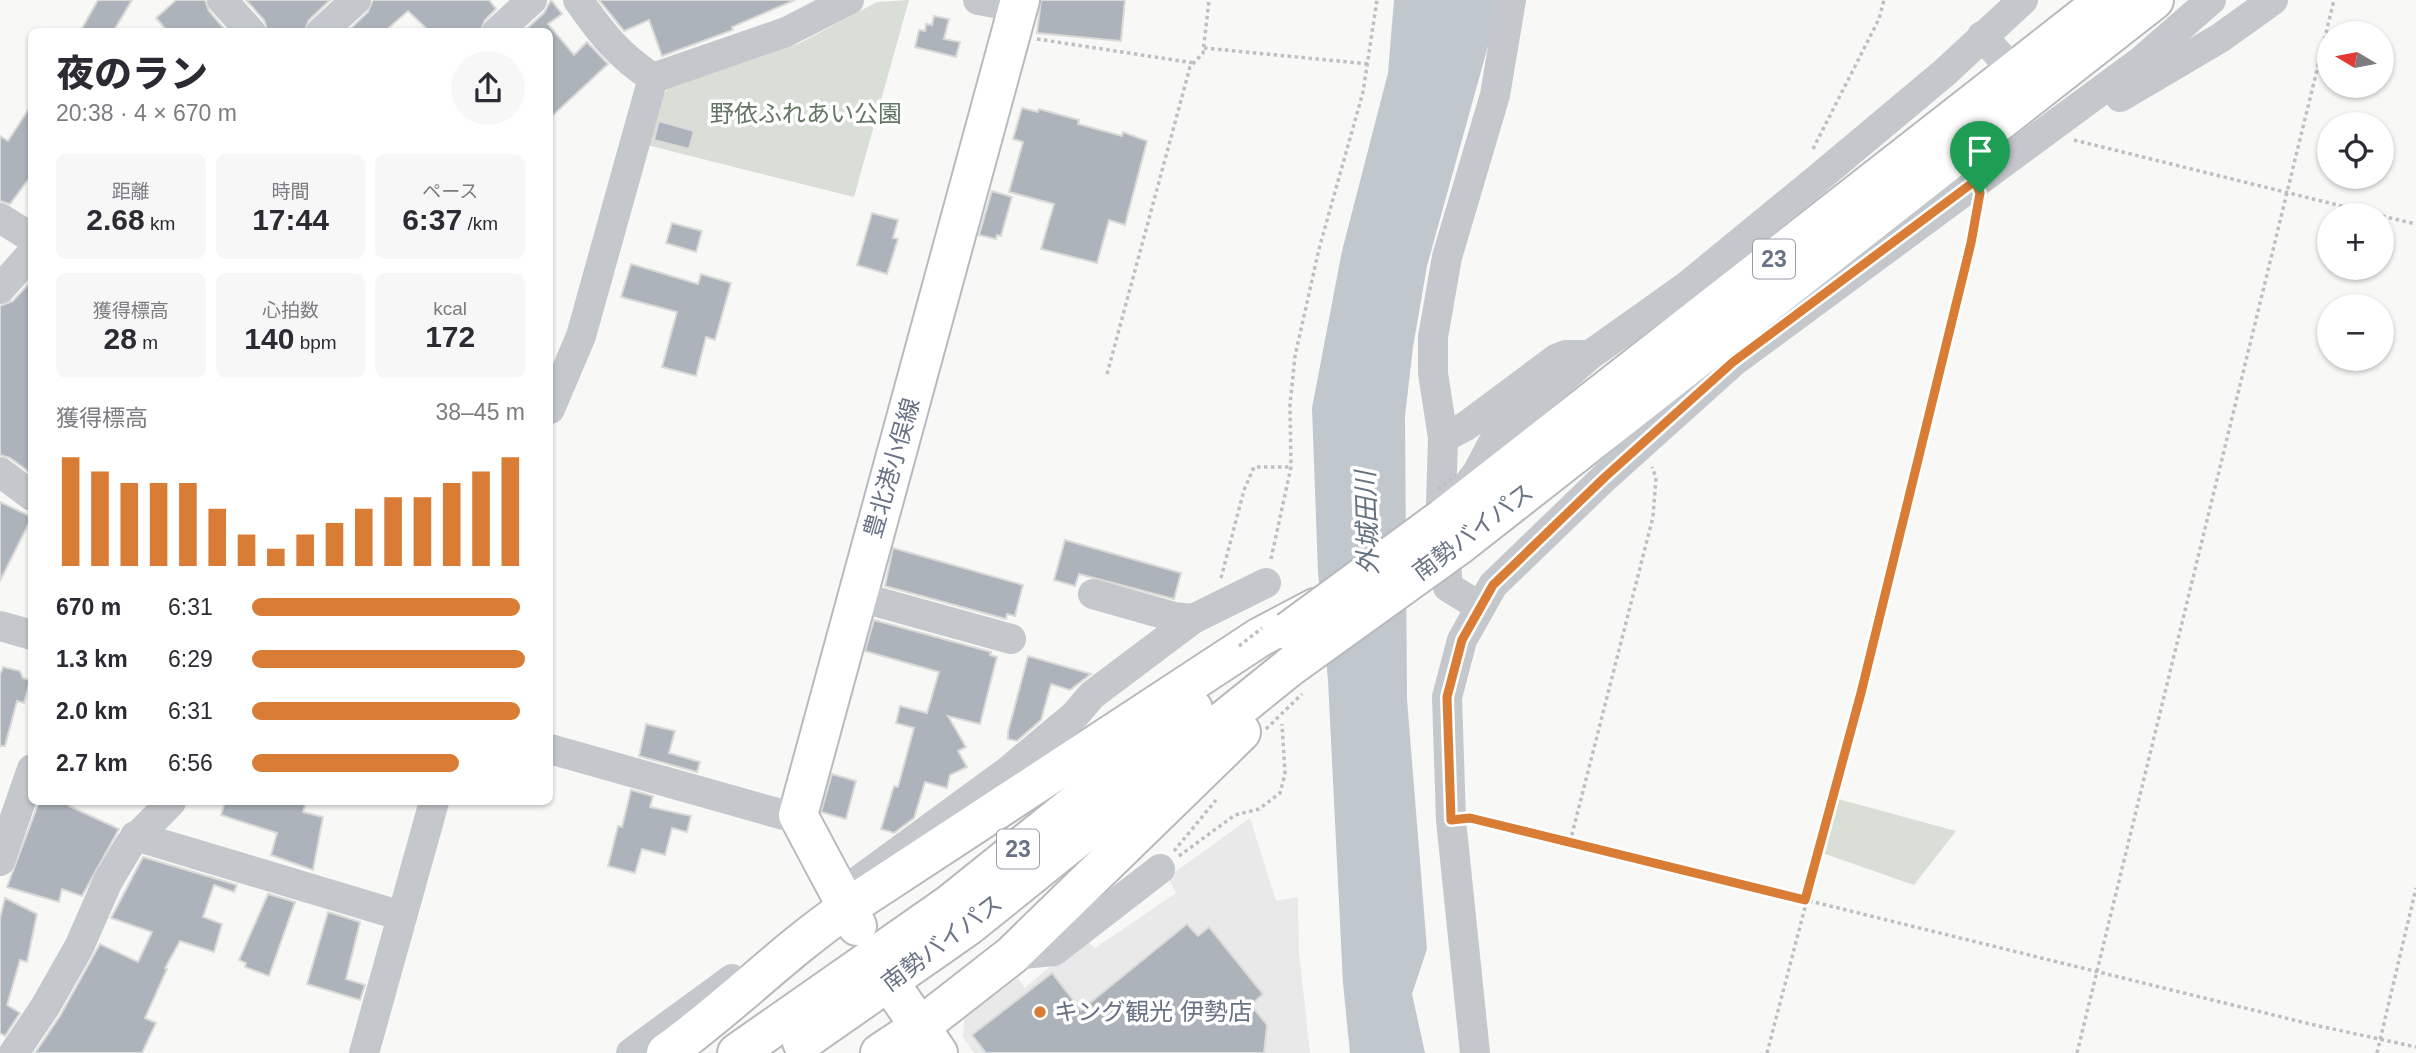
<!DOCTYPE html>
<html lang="ja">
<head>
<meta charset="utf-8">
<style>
  body { margin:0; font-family:Helvetica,"Noto Sans JP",sans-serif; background:#f7f7f7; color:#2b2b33; height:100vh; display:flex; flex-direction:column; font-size:26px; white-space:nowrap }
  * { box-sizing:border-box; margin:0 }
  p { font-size:23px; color:#7c7c81 }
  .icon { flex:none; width:38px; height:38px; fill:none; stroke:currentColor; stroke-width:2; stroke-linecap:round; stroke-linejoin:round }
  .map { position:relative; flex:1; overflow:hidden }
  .details { position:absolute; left:28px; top:28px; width:525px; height:777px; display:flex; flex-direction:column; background:#fff; border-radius:10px; box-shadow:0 2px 5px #0004 }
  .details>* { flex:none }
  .needle { width:46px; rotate:280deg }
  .tools { position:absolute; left:2317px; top:21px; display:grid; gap:14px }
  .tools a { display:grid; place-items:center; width:77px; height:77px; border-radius:50%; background:#fff; box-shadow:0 2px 5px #0004; font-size:35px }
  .pin { position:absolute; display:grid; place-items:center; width:60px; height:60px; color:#fff; margin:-72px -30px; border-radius:50% 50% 50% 0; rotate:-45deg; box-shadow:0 0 7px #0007 }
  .pin .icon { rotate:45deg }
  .round { display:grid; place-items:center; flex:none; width:74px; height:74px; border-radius:37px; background:#f7f7f7 }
  .headline { display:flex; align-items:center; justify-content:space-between; height:119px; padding:0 28px }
  h1 { font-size:38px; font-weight:800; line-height:52px }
  .stats { display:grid; grid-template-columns:repeat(3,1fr); gap:10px; height:119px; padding:7px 28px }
  .stats div { display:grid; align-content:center; border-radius:10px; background:#f7f7f7; text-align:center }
  .stats b { font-size:30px; font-weight:800 }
  .stats small { font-size:19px; font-weight:400 }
  .stats p { font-size:19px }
  .chart { height:196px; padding:14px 28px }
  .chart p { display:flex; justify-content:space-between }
  .chart svg { width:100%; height:126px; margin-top:7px; stroke:#d87c36; stroke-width:6 }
  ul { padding:0 28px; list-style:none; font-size:23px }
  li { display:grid; grid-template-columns:112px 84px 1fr; align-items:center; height:52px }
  li i { height:18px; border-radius:9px; background:#d87c36 }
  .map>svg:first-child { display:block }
</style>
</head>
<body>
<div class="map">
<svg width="2416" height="1053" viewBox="0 0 2416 1053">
  <rect width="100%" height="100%" fill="#f8f8f6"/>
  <polygon fill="#e9e9e9" points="1250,818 1276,901 1298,897 1299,952 1310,1053 974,1053 963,1037 964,1019 1018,978 1025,988 1083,938 1095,948 1176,893 1168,877"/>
  <g fill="#d9dfd7">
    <polygon points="909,0 854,197 647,145 663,95 668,88 800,43 877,2"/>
    <polygon points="1838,799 1956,831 1914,885 1822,853"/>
  </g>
  <polygon fill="#c0c7cd" points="1394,0 1497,0 1493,28 1427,266 1413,347 1405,416 1407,699 1427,949 1412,994 1425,1053 1350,1053 1343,983 1328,680 1318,572 1312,408 1342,251 1388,73"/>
  <g fill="#adb3ba" stroke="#dadad8" stroke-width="2">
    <polygon points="98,0 132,0 113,32 80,32"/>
    <polygon points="176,0 205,0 209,11 227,32 168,32 156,18"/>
    <polygon points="246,0 330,0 309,20 304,32 268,32 264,20"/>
    <polygon points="373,0 489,0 496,9 485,20 480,32 430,32 408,11 384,32 347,32 368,12"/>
    <polygon points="551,0 562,14 548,24 574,55 587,42 608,64 550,118 550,32 523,32 544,13"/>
    <polygon points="599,0 795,0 732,27 733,30 662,56 649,20 624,31"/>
    <polygon points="1041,0 1125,0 1121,41 1037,33"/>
    <polygon points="934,16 949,19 944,39 960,42 956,57 915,47 919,30 925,31 926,24 932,25"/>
    <polygon points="32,104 31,176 10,204 0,201 0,136 8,141"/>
    <polygon points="1022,108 1038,112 1039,109 1079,120 1078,124 1122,136 1123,132 1147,141 1125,225 1109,220 1097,263 1041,249 1054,204 1009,192 1023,142 1013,139"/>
    <polygon points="659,121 694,131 689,149 654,140"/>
    <polygon points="992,191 1012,197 1001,236 997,235 996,239 979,235"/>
    <polygon points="872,213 898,220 893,238 898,239 887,274 857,265"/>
    <polygon points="672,223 702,231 696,252 666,243"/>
    <polygon points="631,264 698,284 701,274 731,283 715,340 706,337 696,376 662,367 677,312 621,297"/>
    <polygon points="32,280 32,474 10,458 0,455 0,306 13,301"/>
    <polygon points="0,502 32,517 0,581"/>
    <polygon points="1065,540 1181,573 1174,599 1079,574 1075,586 1054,580"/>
    <polygon points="893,548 1023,585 1015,616 1007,614 1006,619 885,586"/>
    <polygon points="874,620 991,652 990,655 997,657 980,724 948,716 966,747 958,751 967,767 950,775 947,788 925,782 914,818 894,833 881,829 894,786 898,787 914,728 896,723 900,706 927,713 939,672 865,651"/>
    <polygon points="1028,656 1091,674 1070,690 1051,684 1041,720 1017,741 1008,739 1008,732"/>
    <polygon points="3,667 20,671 23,678 30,680 24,703 17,701 5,746 0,746 0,675"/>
    <polygon points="646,724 675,731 669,753 700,762 697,772 639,756"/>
    <polygon points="832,774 856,781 846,819 821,812"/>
    <polygon points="631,790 653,796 650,807 691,816 687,832 672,828 665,855 642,849 635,873 608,866 618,826 622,827"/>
    <polygon points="39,802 71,802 69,806 119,829 82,896 62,889 59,902 7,887"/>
    <polygon points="225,802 306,802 303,812 323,817 313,870 271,855 277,833 221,815"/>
    <polygon points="143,857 237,885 234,892 214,885 203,917 222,924 214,952 180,941 165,968 167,969 145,1018 156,1023 142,1053 35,1053 60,1016 100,944 138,962 152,932 111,918"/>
    <polygon points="268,894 295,902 269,976 245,967 246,963 239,960"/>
    <polygon points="5,898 37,914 27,962 20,960 7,1005 20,1013 5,1036 0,1033 0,918"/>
    <polygon points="328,912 360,922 346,979 365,985 360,1000 307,984"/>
    <polygon points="1187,924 1198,936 1209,927 1263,994 1251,1005 1267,1025 1264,1053 986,1053 972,1035 1052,973 1081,1010"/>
  </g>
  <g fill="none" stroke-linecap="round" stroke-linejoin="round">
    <g stroke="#b7babf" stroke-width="42">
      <g id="major">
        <polyline points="857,926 798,815 1020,0"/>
        <polyline points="898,995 938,1053"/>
      </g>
    </g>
    <g stroke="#b7b9bd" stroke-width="42">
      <g id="highway">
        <polyline points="1443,518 2105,0"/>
        <polyline points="1459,545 2154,0"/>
        <polyline points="802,1042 968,926 1291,666"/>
        <path d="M666,1053C729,1008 783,952 847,908L1260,637L1315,608"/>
        <polyline points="737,1053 950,904 1193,709"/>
        <polyline points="880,1053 921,1026 1012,955 1241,732"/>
      </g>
    </g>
    <g stroke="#bebfc2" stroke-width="3.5" stroke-dasharray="3.5 3.5" stroke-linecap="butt">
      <polyline points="1037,39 1194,63"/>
      <polyline points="1204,48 1369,64"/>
      <polyline points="2074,140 2378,215"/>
      <polyline points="1813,149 1879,19 1884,0"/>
      <polyline points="2382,216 2416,224"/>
      <polyline points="1107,374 1190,67 1203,53 1209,0"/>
      <polyline points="1271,559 1291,467 1290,405 1295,356 1319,249 1363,92 1377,0"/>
      <polyline points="1221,578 1244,490 1254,467 1291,467"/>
      <polyline points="1476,819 2310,1024 2416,1047"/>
      <polyline points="1570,842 1653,517 1656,478 1652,467"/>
      <polyline points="1174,851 1216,800"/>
      <polyline points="1179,856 1235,815 1259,809 1280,793 1285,774 1282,724"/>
      <polyline points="1767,1053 1861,693 1979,210"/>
      <polyline points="2077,1053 2334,0"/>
      <polyline points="2377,1053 2416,888"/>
    </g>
    <g stroke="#c4c7cb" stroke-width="30">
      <polyline points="222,0 251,32"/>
      <path d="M578,0C602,34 618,55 653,78"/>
      <polyline points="978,0 1018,7"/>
      <polyline points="321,32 356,0"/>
      <polyline points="497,32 532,0"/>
      <polyline points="1982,36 1999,55"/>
      <polyline points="653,78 786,32 849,0"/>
      <polyline points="2120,97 2220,38 2273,0"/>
      <polyline points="0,218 32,238"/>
      <polyline points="0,289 32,253"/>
      <polyline points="550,409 581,336 653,78"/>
      <polyline points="1443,438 1466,426 1556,359 1566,355 1583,355"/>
      <polyline points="0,472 32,496"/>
      <polyline points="1460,495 1477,473 1496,437 1590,355 1687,286 1815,181 1944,73 2023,0"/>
      <polyline points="1093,594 1174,617 1193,619"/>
      <polyline points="856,596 1011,639"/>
      <polyline points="1479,606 1448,587 1441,505 1443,438 1433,373 1433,337 1447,257 1495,95 1511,0"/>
      <polyline points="0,626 32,635"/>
      <polyline points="550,749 784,815 798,815"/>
      <polyline points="135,836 402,916"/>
      <polyline points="0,861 32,769"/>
      <polyline points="851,886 1008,771 1075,715 1092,695 1193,619 1266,583"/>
      <polyline points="1012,955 1054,951 1160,869"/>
      <polyline points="14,1053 45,1007 79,947 108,881 130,844 171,802"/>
      <polyline points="364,1053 434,802"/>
      <polyline points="631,1053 732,979"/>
      <polyline points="1475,1053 1451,820 1447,697 1462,640 1493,585 1605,477 1733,362 2141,61 2211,0"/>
    </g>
    <use href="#major" stroke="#fff" stroke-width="38"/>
    <use href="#highway" stroke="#fff" stroke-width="38"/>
    <g stroke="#b7b9bd" stroke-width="42" stroke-linecap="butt">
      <g id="highway-bridge">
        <polyline points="1289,631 1443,518"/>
        <polyline points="1291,666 1459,545"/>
      </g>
    </g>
    <g stroke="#bebfc2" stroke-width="3.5" stroke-dasharray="3.5 3.5" stroke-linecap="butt">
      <polyline points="1438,489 1456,475"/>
      <polyline points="1239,646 1262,628"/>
      <polyline points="1266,729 1302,694"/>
    </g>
    <use href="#highway-bridge" stroke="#fff" stroke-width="38"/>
  </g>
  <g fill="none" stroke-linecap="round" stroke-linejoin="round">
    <g stroke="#fff" stroke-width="14">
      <polygon id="route" points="1975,181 1980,193 1971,243 1861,693 1805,900 1470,818 1451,820 1447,697 1462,640 1493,585 1605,477 1733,362"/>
    </g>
    <use href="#route" stroke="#d87c36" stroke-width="9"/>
  </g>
  <circle fill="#d87c36" stroke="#fff" stroke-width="2.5" cx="1040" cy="1012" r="7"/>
  <g text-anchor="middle" stroke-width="7" stroke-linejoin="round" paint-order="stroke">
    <g fill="#fff" stroke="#969daa" stroke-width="2">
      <rect x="1753" y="239.5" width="42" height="39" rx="5"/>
      <rect x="997" y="829.5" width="42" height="39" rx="5"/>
    </g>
    <g font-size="23" font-weight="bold" fill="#697385">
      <text x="1774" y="267">23</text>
      <text x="1018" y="857">23</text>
    </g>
    <g font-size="24" fill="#647764" stroke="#fff">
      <text x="806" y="122">野依ふれあい公園</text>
    </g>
    <g font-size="24" fill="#697385" stroke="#fff">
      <text transform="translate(892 468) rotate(-74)" y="8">豊北港小俣線</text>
      <text transform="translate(1473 532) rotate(-37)" y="8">南勢バイパス</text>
      <text transform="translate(942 943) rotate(-37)" y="8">南勢バイパス</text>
    </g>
    <g font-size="24" fill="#697385" stroke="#fff" text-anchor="start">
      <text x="1054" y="1020">キング観光 伊勢店</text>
    </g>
    <g font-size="26" font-style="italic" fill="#657380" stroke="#fff">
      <text transform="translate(1367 523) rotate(-92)" y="9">外城田川</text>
    </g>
  </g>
</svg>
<div class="tools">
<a><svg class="needle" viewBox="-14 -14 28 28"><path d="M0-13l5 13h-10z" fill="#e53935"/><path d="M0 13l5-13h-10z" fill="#7c7c81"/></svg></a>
<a><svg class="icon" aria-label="locate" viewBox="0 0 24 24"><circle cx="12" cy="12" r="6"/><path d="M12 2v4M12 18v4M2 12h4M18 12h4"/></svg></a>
<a>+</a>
<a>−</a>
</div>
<div class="pin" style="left:1980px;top:193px;background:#1e9e55"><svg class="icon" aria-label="arrive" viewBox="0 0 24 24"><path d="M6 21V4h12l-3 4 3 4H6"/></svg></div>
<section class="details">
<div class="headline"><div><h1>夜のラン</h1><p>20:38 · 4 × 670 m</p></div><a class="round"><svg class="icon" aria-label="share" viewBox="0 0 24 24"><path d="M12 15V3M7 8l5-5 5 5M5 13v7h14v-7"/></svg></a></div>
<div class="stats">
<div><p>距離</p><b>2.68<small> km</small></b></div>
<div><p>時間</p><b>17:44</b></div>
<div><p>ペース</p><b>6:37<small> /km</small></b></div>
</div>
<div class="stats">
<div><p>獲得標高</p><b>28<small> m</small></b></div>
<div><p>心拍数</p><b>140<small> bpm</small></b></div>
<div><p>kcal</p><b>172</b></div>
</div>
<div class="chart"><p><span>獲得標高</span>38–45 m</p>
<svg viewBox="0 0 160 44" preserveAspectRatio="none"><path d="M5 44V6M15 44V11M25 44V15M35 44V15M45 44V15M55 44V24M65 44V33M75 44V38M85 44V33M95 44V29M105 44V24M115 44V20M125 44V20M135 44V15M145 44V11M155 44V6"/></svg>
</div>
<ul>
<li><b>670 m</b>6:31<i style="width:98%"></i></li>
<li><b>1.3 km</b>6:29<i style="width:100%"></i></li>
<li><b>2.0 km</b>6:31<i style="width:98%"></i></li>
<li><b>2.7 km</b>6:56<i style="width:76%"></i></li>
</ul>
</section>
</div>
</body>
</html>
